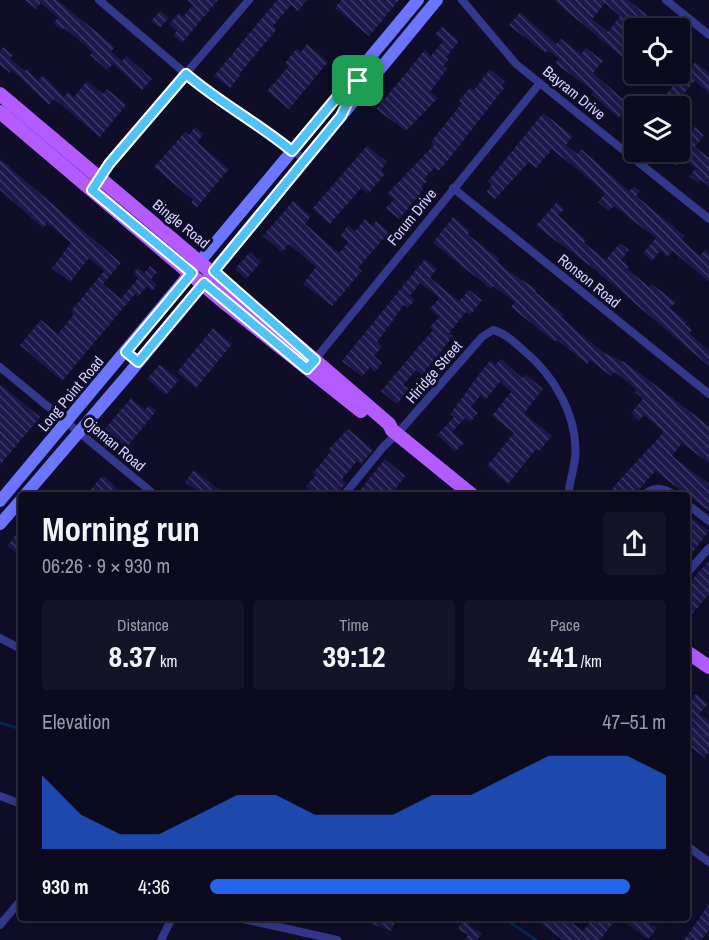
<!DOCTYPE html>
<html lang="en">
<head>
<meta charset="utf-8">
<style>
  body { margin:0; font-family:"Archivo Narrow",sans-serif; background:#141327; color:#f1f3f6; height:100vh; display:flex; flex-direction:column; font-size:22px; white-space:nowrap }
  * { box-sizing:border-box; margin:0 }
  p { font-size:20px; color:#9a9aa4 }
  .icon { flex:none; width:33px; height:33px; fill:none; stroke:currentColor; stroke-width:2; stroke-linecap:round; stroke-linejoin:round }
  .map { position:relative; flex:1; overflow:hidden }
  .side { position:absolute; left:18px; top:492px; width:672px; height:429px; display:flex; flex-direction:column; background:#0b0a1e; border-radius:6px; box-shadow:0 3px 15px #0003,0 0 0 2px #2b2b3c }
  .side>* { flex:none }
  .buttons { position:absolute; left:624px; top:18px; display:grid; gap:12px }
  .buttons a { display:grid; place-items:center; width:66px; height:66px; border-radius:6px; background:#0b0a1e; box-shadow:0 3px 15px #0003,0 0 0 2px #2b2b3c; font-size:30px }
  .pin { position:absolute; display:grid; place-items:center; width:51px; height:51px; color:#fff; margin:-26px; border-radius:12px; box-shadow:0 3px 9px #0006 }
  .round { display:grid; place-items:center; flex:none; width:63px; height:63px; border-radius:6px; background:#141327 }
  .summary { display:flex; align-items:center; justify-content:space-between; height:102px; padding:0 24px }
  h1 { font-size:33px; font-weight:700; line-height:45px }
  .stats { display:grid; grid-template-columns:repeat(3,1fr); gap:9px; height:102px; padding:6px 24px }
  .stats div { display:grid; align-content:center; border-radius:6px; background:#141327; text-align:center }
  .stats b { font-size:30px; font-weight:700 }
  .stats small { font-size:16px; font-weight:400 }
  .stats p { font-size:16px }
  .chart { height:168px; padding:12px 24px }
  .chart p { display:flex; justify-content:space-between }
  .chart svg { width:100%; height:108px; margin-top:6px; fill:#2563eb; opacity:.7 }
  ul { padding:0 24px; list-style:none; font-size:20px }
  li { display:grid; grid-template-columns:96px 72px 1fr; align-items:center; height:45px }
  li i { height:15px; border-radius:8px; background:#2563eb }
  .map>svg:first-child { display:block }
</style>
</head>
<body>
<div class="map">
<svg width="709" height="940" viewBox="0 0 709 940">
  <defs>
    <pattern id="building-back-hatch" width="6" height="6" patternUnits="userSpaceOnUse" patternTransform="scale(1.5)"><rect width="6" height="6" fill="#1d174b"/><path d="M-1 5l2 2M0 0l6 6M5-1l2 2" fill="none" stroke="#3d3866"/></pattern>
  </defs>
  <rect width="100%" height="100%" fill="#0f0d28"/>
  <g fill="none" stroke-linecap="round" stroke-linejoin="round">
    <g stroke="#07274e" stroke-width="3">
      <polyline points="0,723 21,729"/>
      <polyline points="504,918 536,940"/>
    </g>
  </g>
  <g fill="url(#building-back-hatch)" fill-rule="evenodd">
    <polygon points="25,0 57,0 115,47 111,51 122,61 126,56 152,79 142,90 113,64 107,70 90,55 93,52 64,28 62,30 53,23 58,18 41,3 36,9"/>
    <polygon points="187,0 218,0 182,43 173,35 177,31 169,24 179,13 183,17 193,5"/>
    <polygon points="277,0 307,0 298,11 291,5 273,26 277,29 240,73 241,74 230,88 214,76"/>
    <polygon points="341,0 399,0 369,36 335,8"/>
    <path d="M554,0H628L663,28H634V67ZM605,3L620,16L608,32L592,19Z"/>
    <polygon points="160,11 169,18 160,28 151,21"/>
    <polygon points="520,12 556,44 561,39 581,54 586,48 603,61 593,73 634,109 634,127 621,115 619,118 591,94 593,91 555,63 559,59 548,50 545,53 509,25"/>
    <polygon points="442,27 459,41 446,57 449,59 443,66 447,69 430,92 438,98 406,131 376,109 425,50 431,56 443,41 435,34"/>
    <polygon points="307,44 328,62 289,109 267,91 289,66 285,63 297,48 301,52"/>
    <polygon points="3,47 13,55 10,58 25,71 27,69 38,81 43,75 64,97 68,92 74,97 87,81 103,94 107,89 126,105 100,137 54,99 49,105 12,70 10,73 0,65 0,51"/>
    <polygon points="680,60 690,69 695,62 709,73 709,93 695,81 676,102 667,93 677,81 667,74 680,74"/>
    <polygon points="490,69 505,82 502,86 504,88 445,164 438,171 434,168 424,179 427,181 421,187 423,190 399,219 386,208 394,199 387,194 434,145 431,142 462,103 459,101 470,87 474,90"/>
    <polygon points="543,113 573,136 566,145 577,154 581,149 629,191 634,186 640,191 636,196 685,236 682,240 700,256 705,250 709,253 709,282 673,251 667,257 660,251 652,261 643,253 656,238 614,206 609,211 598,202 605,194 600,188 552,149 536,168 529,162 495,199 486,192 492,185 488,181"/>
    <polygon points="195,127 204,134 197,142 229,169 197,207 191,203 193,200 154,167 185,132 189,135"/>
    <polygon points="695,127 704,135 695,147 709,158 709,186 701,180 698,183 689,176 696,168 683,158 676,166 657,152 680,152 680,141 682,143"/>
    <polygon points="367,146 387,162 381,170 385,174 368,194 361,188 330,224 312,209"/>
    <polygon points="0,159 121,263 103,284 121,299 138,278 133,274 138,268 144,273 150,266 157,272 151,279 157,285 152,291 147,286 138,297 135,294 62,381 20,345 41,320 58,334 74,314 71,311 104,271 89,258 70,282 52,268 71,243 47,223 43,228 0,190"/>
    <polygon points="293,201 311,216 305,224 339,253 348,242 340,236 348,225 355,231 365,219 373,226 376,221 389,232 358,268 362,271 354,280 332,306 303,284 316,267 289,244 282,252 263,236"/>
    <polygon points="557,202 564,209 558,215 586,240 584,243 606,260 620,243 629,250 621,260 629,267 627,269 649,287 651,284 676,302 670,308 687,322 685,324 692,330 689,333 709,350 709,366 593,268 536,226"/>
    <polygon points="453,217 470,231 468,235 500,259 498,261 507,270 537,290 535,292 564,315 562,317 582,335 604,353 626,363 709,426 709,463 682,443 672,456 709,484 709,511 655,471 634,495 606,495 663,433 662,430 644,415 639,421 631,413 643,399 635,392 637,390 615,372 611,376 590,360 587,364 557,340 555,342 511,307 515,302 493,286 491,289 433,243"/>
    <polygon points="250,252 261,262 246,279 235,269"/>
    <polygon points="425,259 437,269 430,278 459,301 469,290 482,300 470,315 466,312 449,333 453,336 422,375 416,370 403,385 409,389 397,404 381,391 433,330 430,327 439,317 430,309 439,298 420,283 410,296 415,300 408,308 404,305 377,342 382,347 374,356 382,363 375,372 370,367 362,377 342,361"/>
    <polygon points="213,328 232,344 196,388 177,372"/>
    <polygon points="501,359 522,378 525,374 543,389 524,413 552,436 539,451 536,449 508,484 487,466 514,433 492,416 511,392 500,382 486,399 481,395 471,407 478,413 470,422 465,418 452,432 464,443 455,452 437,435 454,417 450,414 484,368 490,361 495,365"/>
    <polygon points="160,364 179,380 166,395 147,379"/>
    <polygon points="0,384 40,417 0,465"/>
    <polygon points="131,398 145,410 149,405 156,411 126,448 104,430"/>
    <polygon points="348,429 373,450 361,464 357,461 342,479 346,483 338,493 318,495 306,486 316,475 313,473 331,451 329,449"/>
    <polygon points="385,459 405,476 397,487 391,495 356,495"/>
    <polygon points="194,470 226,495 202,495 185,482"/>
    <polygon points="103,475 117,488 127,495 86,495"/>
    <polygon points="687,514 709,531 687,560"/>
    <polygon points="21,529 21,557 7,546"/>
    <polygon points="709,561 709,594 687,620 687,585"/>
    <polygon points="696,694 708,704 699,714 709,721 709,752 705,758 687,744 687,705"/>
    <polygon points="709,904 709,930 701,940 684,940"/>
    <polygon points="354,918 396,918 392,931"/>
    <polygon points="464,918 473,918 468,925 482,933 477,940 465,940 468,935 458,929"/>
    <polygon points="534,918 565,918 583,931 593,918 617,918 600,940 563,940"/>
    <polygon points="620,918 639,918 657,928 648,939"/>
  </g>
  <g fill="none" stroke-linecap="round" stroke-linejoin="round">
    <g stroke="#33388c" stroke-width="8">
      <polyline points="99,0 218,101 269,133 304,159"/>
      <polyline points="462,0 516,64 709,219"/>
      <polyline points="666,0 709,35"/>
      <polyline points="97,181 109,163 249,0"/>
      <polyline points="453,188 709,394"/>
      <polyline points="313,362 540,83"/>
      <polyline points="0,367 155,495"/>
      <path d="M344,495L384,446L397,434L482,337L493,330C505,333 514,342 523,350C554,375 579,417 575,459C573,471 570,483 568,495"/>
      <path d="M644,495C654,486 663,487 674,495"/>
      <polyline points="687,504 709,521"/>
      <polyline points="687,573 709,548"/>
      <polyline points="0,638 21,649"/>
      <polyline points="0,796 21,804"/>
      <polyline points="687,846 709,862"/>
      <polyline points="239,918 337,940"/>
      <polyline points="0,925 21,900"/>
      <polyline points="161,940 172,918"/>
    </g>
    <g stroke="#6b75ff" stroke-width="12">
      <polyline points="25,495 127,376 437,0"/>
      <polyline points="0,501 418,0"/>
      <polyline points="0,524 21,500"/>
    </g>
    <g stroke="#b35bff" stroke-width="14">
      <path d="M0,94C130,204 260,312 389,424L392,430L472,495"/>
      <polyline points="0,112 220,299 361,411"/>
      <polyline points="687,652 709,667"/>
    </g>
  </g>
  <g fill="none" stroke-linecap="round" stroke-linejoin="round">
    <g stroke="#fff" stroke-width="12">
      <path id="route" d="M357,73V84L341,116L214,271L315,360L307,369L204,283L138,362L126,352L192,273L92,190L109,164L186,74C220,103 258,123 292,151Z"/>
    </g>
    <use href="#route" stroke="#4fc3f7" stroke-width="8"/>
  </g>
  <g text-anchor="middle" stroke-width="6" stroke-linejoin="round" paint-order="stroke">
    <g font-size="15" fill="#d5d4ff" stroke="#0f0d28">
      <text transform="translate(574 93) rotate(39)" y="5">Bayram Drive</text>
      <text transform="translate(412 217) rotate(-51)" y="5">Forum Drive</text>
      <text transform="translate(181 224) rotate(39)" y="5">Bingle Road</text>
      <text transform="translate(589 281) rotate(39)" y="5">Ronson Road</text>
      <text transform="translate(434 372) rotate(-49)" y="5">Hiridge Street</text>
      <text transform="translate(71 394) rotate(-50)" y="5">Long Point Road</text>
      <text transform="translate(114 444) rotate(40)" y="5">Ojeman Road</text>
    </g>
  </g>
</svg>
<div class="buttons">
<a><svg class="icon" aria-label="locate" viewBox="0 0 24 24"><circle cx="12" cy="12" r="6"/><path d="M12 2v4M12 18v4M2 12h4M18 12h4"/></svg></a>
<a><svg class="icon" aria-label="layers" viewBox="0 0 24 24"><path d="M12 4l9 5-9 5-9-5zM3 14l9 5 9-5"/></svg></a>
</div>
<div class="pin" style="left:358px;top:81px;background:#1e9e55"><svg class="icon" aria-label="arrive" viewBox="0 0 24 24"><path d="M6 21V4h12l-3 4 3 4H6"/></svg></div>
<section class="side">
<div class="summary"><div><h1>Morning run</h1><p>06:26 · 9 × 930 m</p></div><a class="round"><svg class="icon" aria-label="share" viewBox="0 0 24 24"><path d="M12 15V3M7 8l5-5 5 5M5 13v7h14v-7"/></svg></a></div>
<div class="stats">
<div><p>Distance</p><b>8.37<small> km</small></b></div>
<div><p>Time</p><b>39:12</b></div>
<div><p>Pace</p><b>4:41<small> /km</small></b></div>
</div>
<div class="chart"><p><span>Elevation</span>47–51 m</p>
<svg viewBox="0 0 160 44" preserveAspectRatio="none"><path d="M0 44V14L10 30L20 38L30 38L40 30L50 22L60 22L70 30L80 30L90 30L100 22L110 22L120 14L130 6L140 6L150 6L160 14V44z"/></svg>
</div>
<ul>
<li><b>930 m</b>4:36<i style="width:92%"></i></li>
</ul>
</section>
</div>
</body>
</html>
